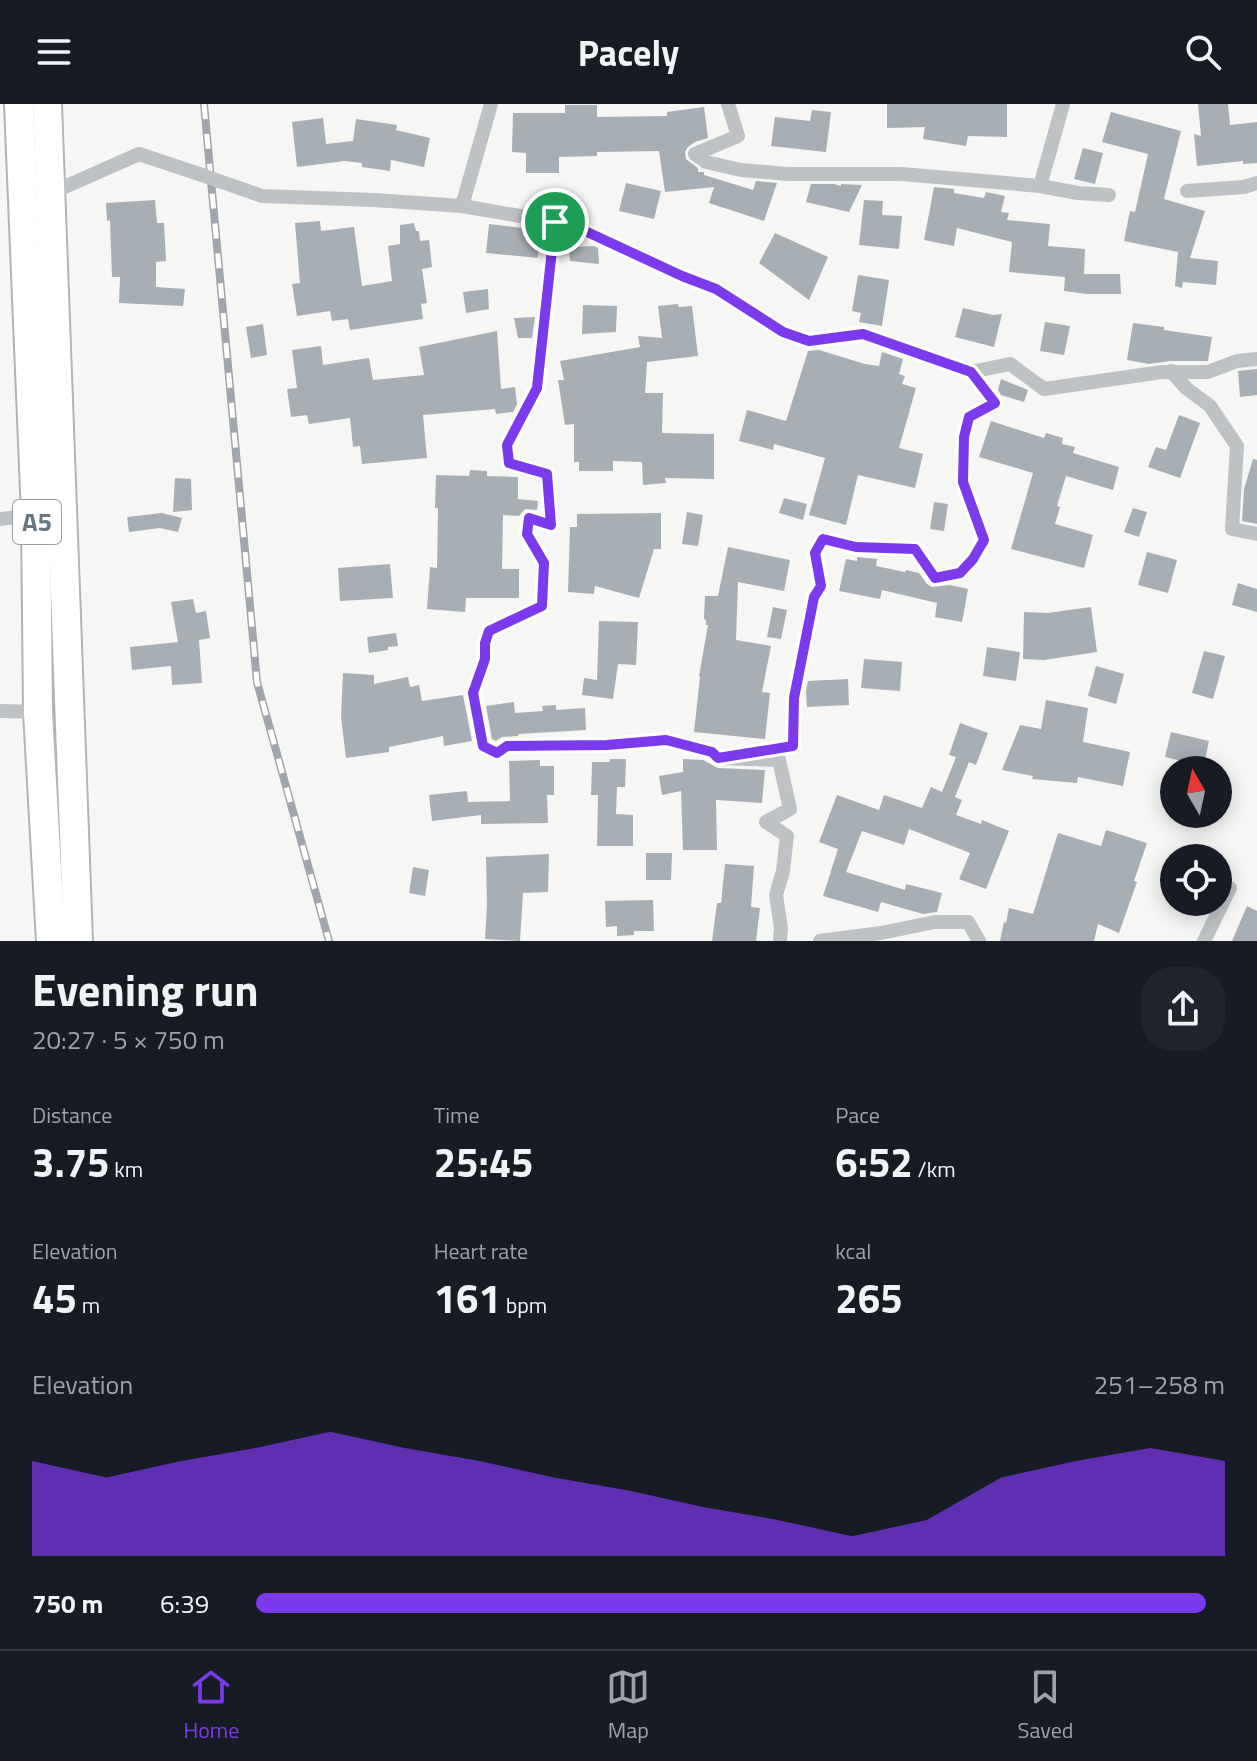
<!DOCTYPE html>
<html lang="en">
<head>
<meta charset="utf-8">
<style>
  body { margin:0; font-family:"Titillium Web",sans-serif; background:#20242c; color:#f1f3f6; height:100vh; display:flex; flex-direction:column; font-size:30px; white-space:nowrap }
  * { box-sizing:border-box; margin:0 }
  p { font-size:26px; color:#9ea1a6 }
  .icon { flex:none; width:44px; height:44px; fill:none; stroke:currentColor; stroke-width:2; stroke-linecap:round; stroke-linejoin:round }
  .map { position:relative; height:837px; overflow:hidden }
  .details { display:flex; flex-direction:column; background:#171b24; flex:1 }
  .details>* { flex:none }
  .needle { width:52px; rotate:351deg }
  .buttons { position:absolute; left:1160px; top:652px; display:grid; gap:16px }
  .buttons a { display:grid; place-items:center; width:72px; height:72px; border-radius:50%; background:#171b24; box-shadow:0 4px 20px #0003; font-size:40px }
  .pin { position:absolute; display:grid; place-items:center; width:68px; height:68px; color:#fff; margin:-34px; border:4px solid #fff; border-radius:50%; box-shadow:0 2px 8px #0007 }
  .round { display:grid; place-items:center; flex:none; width:84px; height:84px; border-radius:32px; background:#20242c }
  .summary { display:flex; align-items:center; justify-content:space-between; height:136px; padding:0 32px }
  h1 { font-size:44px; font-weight:700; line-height:60px }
  .figures { display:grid; grid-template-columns:repeat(3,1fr); gap:12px; height:136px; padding:8px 32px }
  .figures div { display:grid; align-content:center }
  .figures b { font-size:40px; font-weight:700 }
  .figures small { font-size:22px; font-weight:400 }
  .figures p { font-size:22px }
  .chart { height:224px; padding:16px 32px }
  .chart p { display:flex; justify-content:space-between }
  .chart svg { width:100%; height:144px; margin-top:8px; fill:#7c3aed; opacity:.7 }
  ul { padding:0 32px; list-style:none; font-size:26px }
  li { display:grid; grid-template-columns:128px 96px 1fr; align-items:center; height:60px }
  li i { height:20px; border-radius:10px; background:#7c3aed }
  header { display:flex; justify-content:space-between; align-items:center; height:104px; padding:0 32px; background:#171b24; font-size:36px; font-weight:700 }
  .tabs { display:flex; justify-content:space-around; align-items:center; height:112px; border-top:2px solid #363941; background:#171b24; font-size:22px; color:#9ea1a6 }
  .tabs a { display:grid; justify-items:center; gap:4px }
  .tabs .on { color:#7c3aed }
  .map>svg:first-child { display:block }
</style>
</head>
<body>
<header><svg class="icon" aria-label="menu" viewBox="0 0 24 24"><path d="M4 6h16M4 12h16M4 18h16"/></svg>Pacely<svg class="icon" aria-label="search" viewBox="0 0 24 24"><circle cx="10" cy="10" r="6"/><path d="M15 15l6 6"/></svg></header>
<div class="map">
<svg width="1257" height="837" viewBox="0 0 1257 837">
  <rect width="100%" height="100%" fill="#f6f6f4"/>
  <g fill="#a8afb4">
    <polygon points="887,0 1007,0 1007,33 968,32 966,42 923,35 925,23 887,24"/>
    <polygon points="1198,0 1228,0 1230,21 1257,18 1257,59 1243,60 1243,57 1197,62 1194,30 1201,32"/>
    <polygon points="565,1 597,1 597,13 667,12 667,8 704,3 708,34 695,38 688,43 685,48 686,55 698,64 698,68 704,68 704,71 753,86 756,77 777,79 764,117 709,99 714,83 665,88 659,47 597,48 597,52 559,53 559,69 526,69 526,49 512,48 513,9 565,9"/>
    <polygon points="812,6 831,8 826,48 771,42 775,13 810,17"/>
    <polygon points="1111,8 1181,27 1164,95 1205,107 1190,154 1218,157 1216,181 1183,178 1182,184 1175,182 1178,148 1124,137 1130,107 1135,108 1148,50 1102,38"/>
    <polygon points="323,14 326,40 353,37 356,15 397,21 396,26 430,34 424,63 391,56 390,67 362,63 362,59 345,57 297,63 292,18"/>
    <polygon points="1083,44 1103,49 1095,80 1074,75"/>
    <polygon points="626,79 661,87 654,115 619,107"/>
    <polygon points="811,80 834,80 841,82 841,80 862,81 849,108 806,98"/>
    <polygon points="934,83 954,85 954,89 984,94 986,88 1005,92 1001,108 1009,109 1007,116 1050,120 1048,142 1085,145 1084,170 1120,170 1121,190 1087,190 1064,187 1065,173 1009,168 1012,138 957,124 954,142 924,136"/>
    <polygon points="155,96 157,119 164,119 166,157 156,158 156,183 185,185 183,202 119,199 120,173 112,173 110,116 107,117 106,99"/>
    <polygon points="864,96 883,97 882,111 902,112 899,145 859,141"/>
    <polygon points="320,117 321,127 354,123 362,182 392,177 388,142 400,140 400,121 414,119 416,127 419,127 420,137 429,136 432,163 422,165 427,199 421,200 423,215 350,226 348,215 332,217 330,207 297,212 292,180 300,179 295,119"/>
    <polygon points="489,120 540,126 538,154 486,149"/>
    <polygon points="775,129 828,153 809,196 759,159"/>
    <polygon points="594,142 598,144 599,160 570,157 569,143"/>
    <polygon points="858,171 889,176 882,222 859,218 861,209 852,207"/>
    <polygon points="488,185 489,205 466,209 463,188"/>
    <polygon points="678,200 679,203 692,202 698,252 647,258 645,289 663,289 662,329 714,330 714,375 665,374 666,379 643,381 642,358 613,357 613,367 579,367 579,358 574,358 574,320 565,321 558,276 564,276 560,257 640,243 638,232 662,234 658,202"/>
    <polygon points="583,201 617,202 616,228 582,230"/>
    <polygon points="963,204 993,211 1002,210 994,243 955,233"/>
    <polygon points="535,213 532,234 518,234 514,214"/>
    <polygon points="1045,218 1070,222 1064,251 1040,247"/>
    <polygon points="1133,219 1164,223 1164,226 1212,233 1208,257 1170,257 1149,260 1127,256"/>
    <polygon points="263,220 267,251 251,254 246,223"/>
    <polygon points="497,227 501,285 515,283 517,300 513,308 496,310 495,305 423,311 427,354 362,360 360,342 353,343 350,314 309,320 307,311 291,313 287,285 297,284 292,246 321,242 323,261 369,254 373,276 424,271 419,243"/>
    <polygon points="819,246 865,260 879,262 882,248 903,255 899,270 905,272 902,280 916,284 899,344 923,350 915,384 858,371 846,421 809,411 825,354 774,340 773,346 739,337 747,306 786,317 808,247"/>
    <polygon points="1257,265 1257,291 1240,293 1238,267"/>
    <polygon points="1001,275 1028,286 1024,298 1001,291 998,286"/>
    <polygon points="1179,311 1200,319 1180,374 1148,363 1156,343 1166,346"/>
    <polygon points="991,317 1044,334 1046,329 1063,334 1062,340 1075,343 1073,349 1119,363 1113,386 1066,372 1057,402 1060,403 1055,420 1093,431 1084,464 1011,445 1033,369 979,353"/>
    <polygon points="1253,355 1257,356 1257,420 1242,417 1244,385"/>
    <polygon points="470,366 487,367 487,372 518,373 518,395 538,397 537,406 525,405 519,412 503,411 502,465 519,465 519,494 466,494 465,508 427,505 430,463 437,464 438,404 435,404 436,371 469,372"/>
    <polygon points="175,374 191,375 192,406 173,408"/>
    <polygon points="784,394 807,400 803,416 779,409"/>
    <polygon points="934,398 948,400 944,427 930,425"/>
    <polygon points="1133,404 1147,408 1139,433 1124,428"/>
    <polygon points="687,408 703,411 698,442 682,440"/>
    <polygon points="162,409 182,414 178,428 160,424 129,428 127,413"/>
    <polygon points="661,409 661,445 654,445 639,494 595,482 594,490 568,488 570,423 577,423 577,410"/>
    <polygon points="728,443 790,456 784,487 738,478 736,536 771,542 762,588 770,589 765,635 694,628 700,573 699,572 708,521 706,521 706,516 704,515 705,492 718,492"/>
    <polygon points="1147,448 1177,456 1168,489 1138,481"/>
    <polygon points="857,453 877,455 876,462 905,468 906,466 919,469 927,480 932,483 950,481 968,485 962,518 935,513 937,499 882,486 880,495 839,487 846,455 857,457"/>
    <polygon points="390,460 393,494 340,497 338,464"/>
    <polygon points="1238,479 1257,485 1257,508 1232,501"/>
    <polygon points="193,495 196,509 206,507 210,534 199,536 202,579 172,581 171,562 132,566 130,543 178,538 171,498"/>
    <polygon points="773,503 787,506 781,535 767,533"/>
    <polygon points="1091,503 1097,548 1044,556 1023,555 1024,508 1047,509"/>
    <polygon points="599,517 638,518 636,561 618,560 613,595 582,591 584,574 597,576"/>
    <polygon points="396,529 398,542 388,543 388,546 369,549 367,533"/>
    <polygon points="987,543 1020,548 1016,577 983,572"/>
    <polygon points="1204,547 1225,552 1213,595 1192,589"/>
    <polygon points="864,555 902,558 900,587 861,584"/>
    <polygon points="1096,562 1124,570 1116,600 1088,592"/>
    <polygon points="343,569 374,571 374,580 408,573 410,583 419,581 422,597 463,591 472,637 444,642 443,632 389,643 389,648 346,654 341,613"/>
    <polygon points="848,575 849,601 807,603 806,587 808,577"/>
    <polygon points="1046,596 1088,604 1083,638 1130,648 1123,682 1078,673 1077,679 1032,675 1033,672 1002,666 1020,621 1041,625"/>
    <polygon points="514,598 515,609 543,607 542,602 556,601 556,606 585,604 586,626 518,630 518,632 502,633 496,637 492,635 486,602"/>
    <polygon points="960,619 988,629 976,661 969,658 955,693 962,696 956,711 981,720 982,716 1009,727 986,785 959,775 970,749 909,725 904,741 862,727 846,768 905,786 906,780 942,789 937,808 923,810 881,798 878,808 823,792 838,745 819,738 837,691 879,706 884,691 922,704 931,683 942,688 956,653 949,651"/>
    <polygon points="1171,628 1209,637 1203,666 1184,666 1186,658 1165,653"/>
    <polygon points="610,655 626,655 625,683 617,683 616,710 633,711 633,742 597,742 598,691 591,691 592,658 610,658"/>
    <polygon points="683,655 703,656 718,664 765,666 762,699 716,696 717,746 683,746 681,687 662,691 659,672 683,668"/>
    <polygon points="540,656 540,662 554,662 554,691 547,691 548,719 481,720 481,711 432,717 429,691 467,687 468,698 510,697 509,657"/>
    <polygon points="1106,726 1147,739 1134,777 1137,778 1119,829 1098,820 1094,837 1000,837 1004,818 1006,819 1009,804 1033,810 1058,729 1101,742"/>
    <polygon points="646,749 672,749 671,776 646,776"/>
    <polygon points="549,750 548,788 523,789 520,837 485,835 487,801 486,753"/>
    <polygon points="725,760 754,762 751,803 760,804 756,837 712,837 717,799 721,799"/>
    <polygon points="413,763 429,766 425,792 409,789"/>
    <polygon points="653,796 654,827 634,827 634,831 617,832 617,822 606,823 605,797"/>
    <polygon points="1247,802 1257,807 1257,837 1232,837"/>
  </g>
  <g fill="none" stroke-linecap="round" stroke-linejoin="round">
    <g stroke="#b1b5b8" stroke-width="32">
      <g id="highway">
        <polyline points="19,0 36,411 38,608 51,837"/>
        <polyline points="47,0 78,837"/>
      </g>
    </g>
    <g stroke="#bec2c5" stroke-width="14">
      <polyline points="728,0 738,32 695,50 706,58 741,66 787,70 902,70 1040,82 1078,89 1109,91"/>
      <polyline points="219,77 262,92 374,96 462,102 555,118 585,127 682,172 716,185 783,228 809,237 863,230 971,268 1010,260 1044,285 1162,268 1208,268 1237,257 1257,255"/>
      <polyline points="1040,82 1063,0"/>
      <polyline points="1187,87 1244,83 1257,79"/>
      <polyline points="51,89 139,50 202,71"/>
      <polyline points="462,102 491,0"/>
      <polyline points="555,118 537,284 507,341 509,359 547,370 551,421 529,414 527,430 544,459 542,502 489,527 485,539 485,555 473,589 483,642 497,649 507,642 607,641 666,636 712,648 718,654 779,656 790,705 766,718 787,732 783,767 776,791 781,824 780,837"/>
      <polyline points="1171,267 1186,284 1210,302 1237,342 1232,425 1257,430"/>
      <polyline points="0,415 36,411"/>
      <polyline points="0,607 38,608"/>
      <polyline points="750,649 793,642 794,594 814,493 821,482 815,449 823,435 856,443 915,445 935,474 960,469 973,455 984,436 963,378 964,333 969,313 995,299 971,268"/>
      <polyline points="820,837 881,829 935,818 968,818 979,837"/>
      <polyline points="1204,837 1230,784"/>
    </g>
    <use href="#highway" stroke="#fff" stroke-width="28"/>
    <g stroke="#a0a6ab" stroke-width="8">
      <polyline id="rail" points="204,0 257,578 329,837"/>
    </g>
    <use href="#rail" stroke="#fff" stroke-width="5" stroke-dasharray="15" stroke-linecap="butt"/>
    <polyline stroke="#bec2c5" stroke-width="14" points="202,71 219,77"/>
  </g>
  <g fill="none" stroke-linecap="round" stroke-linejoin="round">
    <g stroke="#fff" stroke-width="16">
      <polygon id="route" points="555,118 585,127 682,172 716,185 783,228 809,237 863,230 971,268 995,299 969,313 964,333 963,378 984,436 973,455 960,469 935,474 915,445 856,443 823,435 815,449 821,482 814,493 794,594 793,642 718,654 712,648 666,636 607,641 507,642 497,649 483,642 473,589 485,555 485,539 489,527 542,502 544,459 527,430 529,414 551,421 547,370 509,359 507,341 537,284"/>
    </g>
    <use href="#route" stroke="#7c3aed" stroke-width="10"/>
  </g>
  <g text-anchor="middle" stroke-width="8" stroke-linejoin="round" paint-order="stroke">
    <rect fill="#fff" stroke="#95a0a8" stroke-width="2" x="13" y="396" width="48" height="44" rx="6"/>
    <g font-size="26" font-weight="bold" fill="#687882">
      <text x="37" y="427">A5</text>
    </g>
  </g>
</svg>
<div class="buttons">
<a><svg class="needle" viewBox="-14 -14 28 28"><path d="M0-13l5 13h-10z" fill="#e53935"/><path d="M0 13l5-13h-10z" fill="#9ea1a6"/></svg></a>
<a><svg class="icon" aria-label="locate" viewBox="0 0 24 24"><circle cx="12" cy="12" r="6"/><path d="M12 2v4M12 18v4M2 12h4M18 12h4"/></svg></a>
</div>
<div class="pin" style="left:555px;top:118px;background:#1e9e55"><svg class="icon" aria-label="arrive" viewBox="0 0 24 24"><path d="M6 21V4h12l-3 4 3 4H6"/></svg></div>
</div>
<section class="details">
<div class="summary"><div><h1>Evening run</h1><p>20:27 · 5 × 750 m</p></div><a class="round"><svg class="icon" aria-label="share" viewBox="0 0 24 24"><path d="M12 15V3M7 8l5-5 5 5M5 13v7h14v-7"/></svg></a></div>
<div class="figures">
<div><p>Distance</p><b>3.75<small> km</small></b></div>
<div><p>Time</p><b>25:45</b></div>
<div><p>Pace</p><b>6:52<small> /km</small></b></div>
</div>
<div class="figures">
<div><p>Elevation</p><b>45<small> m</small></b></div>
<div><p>Heart rate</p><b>161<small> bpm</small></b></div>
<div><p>kcal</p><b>265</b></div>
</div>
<div class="chart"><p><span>Elevation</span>251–258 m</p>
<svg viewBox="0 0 160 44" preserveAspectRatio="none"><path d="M0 44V15L10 20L20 15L30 11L40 6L50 11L60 15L70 20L80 24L90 29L100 33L110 38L120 33L130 20L140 15L150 11L160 15V44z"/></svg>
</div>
<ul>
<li><b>750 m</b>6:39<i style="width:98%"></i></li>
</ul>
</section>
<nav class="tabs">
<a class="on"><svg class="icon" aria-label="home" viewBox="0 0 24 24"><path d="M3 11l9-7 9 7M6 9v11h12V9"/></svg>Home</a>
<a><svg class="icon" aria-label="map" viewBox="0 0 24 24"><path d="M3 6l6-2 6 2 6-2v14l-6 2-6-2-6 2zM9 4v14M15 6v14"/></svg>Map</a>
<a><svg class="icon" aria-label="saved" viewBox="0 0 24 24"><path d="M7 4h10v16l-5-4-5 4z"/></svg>Saved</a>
</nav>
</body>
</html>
